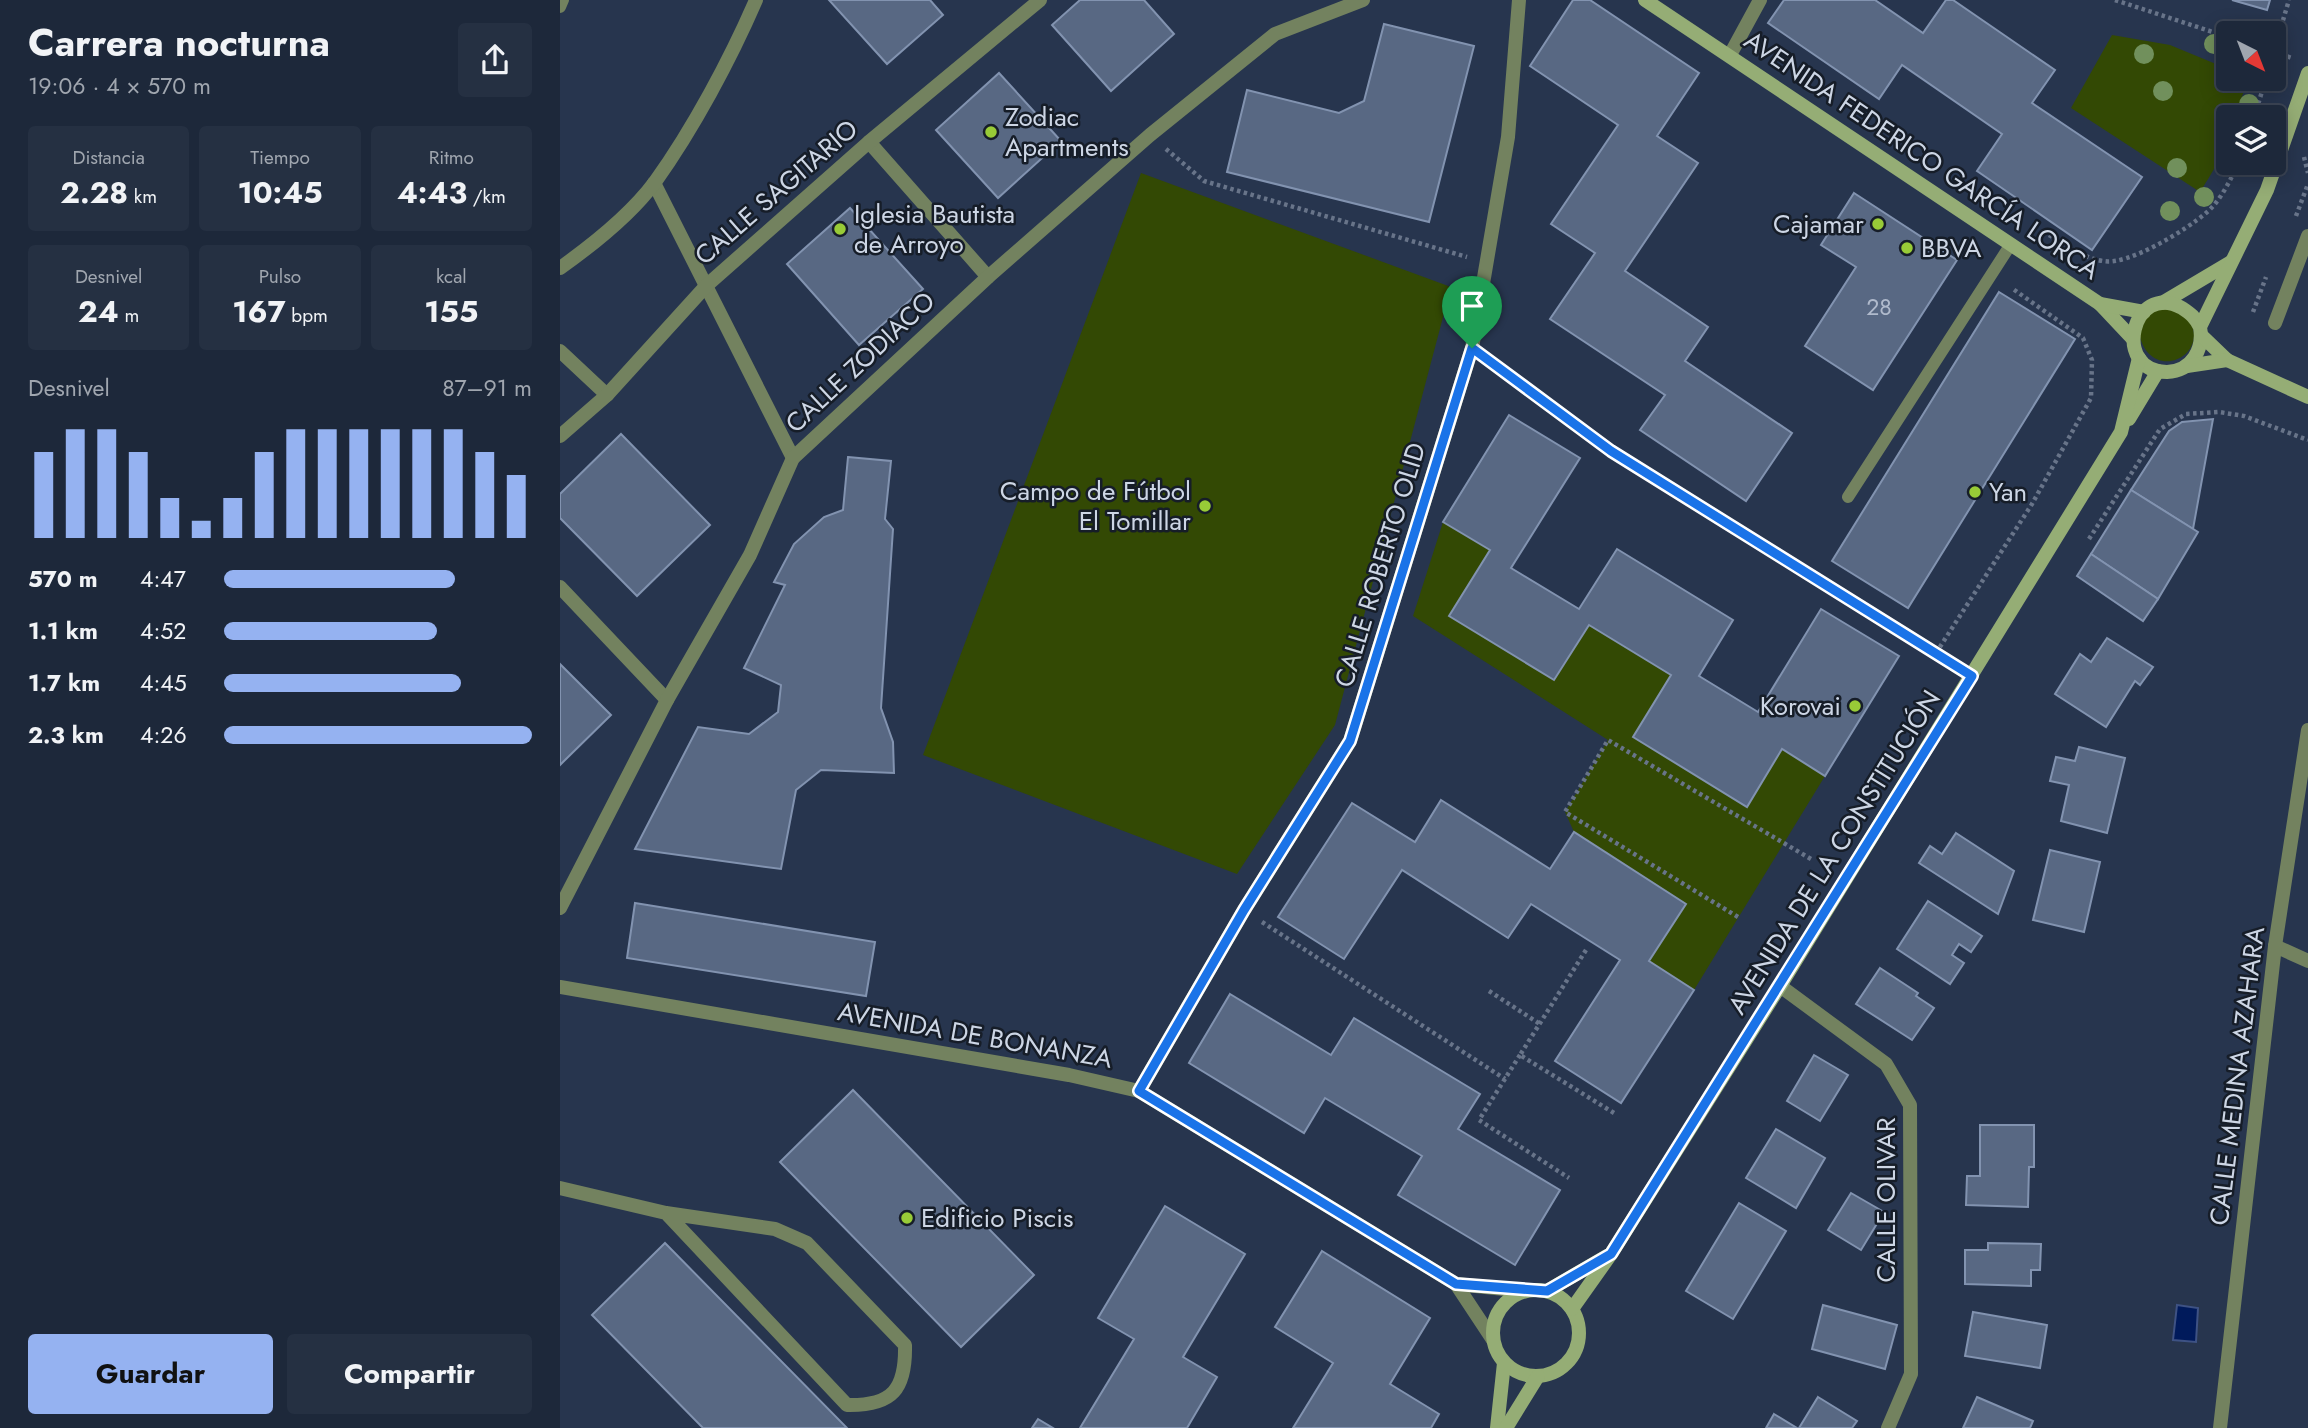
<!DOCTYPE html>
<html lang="es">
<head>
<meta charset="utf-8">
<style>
  body { margin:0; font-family:Jost,sans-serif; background:#253042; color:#f1f3f6; height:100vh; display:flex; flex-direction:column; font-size:26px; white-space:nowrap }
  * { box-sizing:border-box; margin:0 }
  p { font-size:23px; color:#a0a6af }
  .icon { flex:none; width:38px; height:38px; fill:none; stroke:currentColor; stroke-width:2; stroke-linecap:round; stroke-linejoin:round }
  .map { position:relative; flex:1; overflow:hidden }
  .drawer { display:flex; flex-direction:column; background:#1d283a; width:560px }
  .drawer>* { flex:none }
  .needle { width:46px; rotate:138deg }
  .buttons { position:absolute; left:1656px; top:21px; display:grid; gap:14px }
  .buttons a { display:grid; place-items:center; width:70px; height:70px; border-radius:7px; background:#1d283a; box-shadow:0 4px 18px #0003,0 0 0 2px #3b4454; font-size:35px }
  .pin { position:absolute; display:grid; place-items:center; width:60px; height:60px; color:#fff; margin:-72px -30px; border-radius:50% 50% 50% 0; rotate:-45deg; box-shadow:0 0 7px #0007 }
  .pin .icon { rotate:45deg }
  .round { display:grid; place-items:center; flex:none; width:74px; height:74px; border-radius:7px; background:#253042 }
  .headline { display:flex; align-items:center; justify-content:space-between; height:119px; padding:0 28px }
  h1 { font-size:38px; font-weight:700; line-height:52px }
  .metrics { display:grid; grid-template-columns:repeat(3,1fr); gap:10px; height:119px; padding:7px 28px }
  .metrics div { display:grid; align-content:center; border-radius:7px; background:#253042; text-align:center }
  .metrics b { font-size:30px; font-weight:700 }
  .metrics small { font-size:19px; font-weight:400 }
  .metrics p { font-size:19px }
  .chart { height:196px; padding:14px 28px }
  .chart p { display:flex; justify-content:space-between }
  .chart svg { width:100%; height:126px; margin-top:7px; stroke:#95b2f1; stroke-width:6 }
  .primary-button { display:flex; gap:14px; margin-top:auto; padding:14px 28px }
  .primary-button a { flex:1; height:80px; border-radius:7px; background:#95b2f1; color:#111; font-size:28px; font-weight:700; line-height:80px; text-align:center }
  .primary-button a+a { background:#253042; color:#f1f3f6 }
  ul { padding:0 28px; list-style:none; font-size:23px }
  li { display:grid; grid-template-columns:112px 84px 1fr; align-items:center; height:52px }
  li i { height:18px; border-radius:9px; background:#95b2f1 }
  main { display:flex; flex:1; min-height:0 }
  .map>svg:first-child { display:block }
</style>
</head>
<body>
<main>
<section class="drawer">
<div class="headline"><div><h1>Carrera nocturna</h1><p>19:06 · 4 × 570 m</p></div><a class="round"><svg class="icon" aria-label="share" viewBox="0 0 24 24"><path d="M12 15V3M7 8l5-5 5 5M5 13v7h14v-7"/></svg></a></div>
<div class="metrics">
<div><p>Distancia</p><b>2.28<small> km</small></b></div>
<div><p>Tiempo</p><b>10:45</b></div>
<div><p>Ritmo</p><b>4:43<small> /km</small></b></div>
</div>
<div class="metrics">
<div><p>Desnivel</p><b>24<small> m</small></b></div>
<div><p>Pulso</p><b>167<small> bpm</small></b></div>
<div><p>kcal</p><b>155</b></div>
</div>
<div class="chart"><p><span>Desnivel</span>87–91 m</p>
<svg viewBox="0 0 160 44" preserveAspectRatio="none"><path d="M5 44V14M15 44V6M25 44V6M35 44V14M45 44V30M55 44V38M65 44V30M75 44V14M85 44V6M95 44V6M105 44V6M115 44V6M125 44V6M135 44V6M145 44V14M155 44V22"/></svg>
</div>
<ul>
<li><b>570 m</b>4:47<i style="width:75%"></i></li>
<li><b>1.1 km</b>4:52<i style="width:69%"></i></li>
<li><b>1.7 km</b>4:45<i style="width:77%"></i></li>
<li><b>2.3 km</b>4:26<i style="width:100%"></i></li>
</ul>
<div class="primary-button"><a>Guardar</a><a>Compartir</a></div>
</section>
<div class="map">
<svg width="1748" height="1428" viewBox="0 0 1748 1428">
  <rect width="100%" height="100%" fill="#27354e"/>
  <g fill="#334904">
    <path d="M1552,35L1610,45L1668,69V79H1688L1675,117H1668C1668,148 1656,167 1640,192L1511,108Z"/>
    <polygon points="581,173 891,287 775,725 677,874 363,755"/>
    <path d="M1595,306L1628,314C1630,321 1634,328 1634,335C1634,365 1583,378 1578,326Z"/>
    <polygon points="883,522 930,550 890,616 994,680 1029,625 1111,675 1073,737 1186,807 1222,749 1265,776 1134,990 1089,961 1126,904 1014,832 1005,812 1048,740 853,616"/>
  </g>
  <polygon fill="#001a5b" stroke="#3e5284" stroke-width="2" points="1617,1305 1638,1308 1636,1342 1613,1340"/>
  <g fill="#586883" stroke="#8293b0" stroke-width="2">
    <polygon points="269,0 370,0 383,15 327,64"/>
    <polygon points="520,0 584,0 614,34 551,91 492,25"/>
    <polygon points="1013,0 1030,0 1139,73 1097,136 1138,163 1065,271 1148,327 1125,361 1232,433 1186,501 1080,430 1105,395 990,319 1035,253 991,224 1058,125 970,66"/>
    <polygon points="1224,0 1315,0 1363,33 1386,0 1393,0 1495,70 1472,103 1582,177 1532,250 1417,171 1442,134 1342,65 1319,99 1208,23"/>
    <polygon points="1672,0 1710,0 1707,10"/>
    <polygon points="824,24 914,46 869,222 667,172 687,90 779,113 804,101"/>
    <polygon points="439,73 501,141 438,198 376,130"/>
    <polygon points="1294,193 1397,260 1313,390 1245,346 1296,267 1261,245"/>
    <polygon points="290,208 363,289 299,345 227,264"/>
    <polygon points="1439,292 1515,339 1348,608 1272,561"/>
    <polygon points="949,415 1020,458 951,568 1019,609 1057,549 1173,620 1139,676 1198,712 1261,609 1339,656 1265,776 1222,749 1187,807 1073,737 1111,675 1029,625 994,680 889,616 930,550 883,522"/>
    <polygon points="1653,419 1633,529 1571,490 1609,431 1622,422"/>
    <polygon points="61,434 150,525 77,596 0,518 0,494"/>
    <polygon points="288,457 331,461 325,519 333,529 321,708 333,742 334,773 261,770 236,790 221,869 75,849 138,727 189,734 218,712 221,685 184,668 225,585 214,582 234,544 264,517 283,510"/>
    <polygon points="1571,490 1638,532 1598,599 1531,554"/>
    <polygon points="1531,554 1598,599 1583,621 1517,576"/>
    <polygon points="1547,638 1593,667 1580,685 1575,681 1546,727 1495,694 1520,654 1531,662"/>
    <polygon points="0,664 51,715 0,765"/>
    <polygon points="1519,747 1565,758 1547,833 1501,821 1509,785 1490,781 1496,757 1515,761"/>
    <polygon points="881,800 990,869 1014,832 1126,904 1089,961 1134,990 1061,1103 995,1061 1060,960 971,904 948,938 842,870 784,959 718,917 792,803 855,842"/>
    <polygon points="1396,833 1454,871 1438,914 1359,863 1370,846 1382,854"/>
    <polygon points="1490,850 1540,862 1524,932 1473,920"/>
    <polygon points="1368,901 1422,936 1411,952 1399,944 1392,955 1404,963 1390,984 1337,949"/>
    <polygon points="75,903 315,942 306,996 67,958"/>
    <polygon points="1320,968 1358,993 1356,996 1374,1008 1352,1040 1296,1004"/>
    <polygon points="670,994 771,1055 794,1018 920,1094 898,1129 1000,1190 955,1265 838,1195 862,1156 765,1098 744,1133 629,1063"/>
    <polygon points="1254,1055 1288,1075 1260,1121 1227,1101"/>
    <polygon points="293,1090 474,1275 401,1347 220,1162"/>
    <polygon points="1420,1125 1474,1125 1474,1167 1469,1167 1468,1207 1406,1205 1407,1176 1420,1176"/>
    <polygon points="1216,1129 1265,1158 1236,1208 1186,1178"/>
    <polygon points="1291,1193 1324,1212 1301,1250 1268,1230"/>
    <polygon points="1179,1203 1226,1231 1173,1319 1126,1291"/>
    <polygon points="605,1206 685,1254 623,1357 657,1377 627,1428 520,1428 574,1339 538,1318"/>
    <polygon points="105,1243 287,1428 143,1428 32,1315"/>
    <polygon points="1428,1243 1481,1244 1480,1270 1471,1270 1471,1286 1405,1284 1405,1250 1428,1250"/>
    <polygon points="762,1251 870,1318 830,1384 879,1414 871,1428 733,1428 773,1363 715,1327"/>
    <polygon points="1263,1305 1337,1325 1325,1369 1252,1349"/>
    <polygon points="1413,1312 1487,1325 1480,1368 1405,1356"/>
    <polygon points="1258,1397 1297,1421 1292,1428 1239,1428"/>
    <polygon points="1417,1397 1473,1421 1470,1428 1403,1428"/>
    <polygon points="1214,1414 1237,1428 1206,1428"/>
    <polygon points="478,1419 493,1428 472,1428"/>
  </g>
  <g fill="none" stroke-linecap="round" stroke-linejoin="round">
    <g stroke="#687489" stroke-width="4.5" stroke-dasharray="3.5 3.5" stroke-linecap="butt">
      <polyline points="1555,0 1668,37"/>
      <polyline points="1714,52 1732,58"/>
      <polyline points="1713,54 1729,0"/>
      <polyline points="1694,117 1706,79"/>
      <polyline points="606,149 644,181 907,257"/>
      <polyline points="1744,157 1748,173"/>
      <polyline points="1736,216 1748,184"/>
      <path d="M1489,235C1505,244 1523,258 1543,261C1568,266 1626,230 1646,213C1659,203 1672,178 1678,163"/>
      <polyline points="1693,312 1706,277"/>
      <polyline points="1067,460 1395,665"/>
      <polyline points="1529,539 1600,429 1626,414 1659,412 1684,416 1748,440"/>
      <polyline points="1376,653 1472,504 1531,398 1532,360 1523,338 1453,289"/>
      <polyline points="1178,917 1005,812 1048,740 1251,859"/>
      <polyline points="702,922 945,1079"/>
      <polyline points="1026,950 960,1055 1054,1113"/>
      <polyline points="929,991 980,1024"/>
      <polyline points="960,1055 919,1120 1009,1178"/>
    </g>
    <g stroke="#73825f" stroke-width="12">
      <polyline points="0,7 3,0"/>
      <polyline points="912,348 1051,451"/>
      <polyline points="1288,497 1451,244"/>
    </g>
    <g stroke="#73825f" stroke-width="14">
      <polyline points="1170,55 1200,0"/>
      <polyline points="309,142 428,277"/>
      <polyline points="94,183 233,458"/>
      <path d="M0,268C31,246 72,213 95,182C133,129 170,60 196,0"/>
      <polyline points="1715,323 1748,236"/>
      <polyline points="0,351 47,395"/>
      <polyline points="0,436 47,395 146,286 309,142 480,0"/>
      <polyline points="0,587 107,700"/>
      <polyline points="0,908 107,700 190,555 233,458 428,277 590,135 715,34 803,0"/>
      <polyline points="1715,946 1748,961"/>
      <polyline points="1220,986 1326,1064 1350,1105 1351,1374 1328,1428"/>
      <polyline points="0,987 509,1075 579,1091 896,1284 933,1340"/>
      <polyline points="579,1091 684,910 790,741 912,348 948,137 959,0"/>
      <path d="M0,1188L106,1213L215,1229L247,1243L345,1345C346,1389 333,1406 287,1405L106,1213"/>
      <polyline points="896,1284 964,1291"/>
      <polyline points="1660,1428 1715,946 1748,730"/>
    </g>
    <g stroke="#95ad75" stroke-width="14">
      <polyline points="1085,0 1540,304 1572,338"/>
      <polyline points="1602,303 1671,262"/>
      <polyline points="1540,304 1584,312"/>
      <path d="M1640,327C1635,317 1631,314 1622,308C1572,280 1551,372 1607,372C1632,371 1644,349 1640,327L1707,190L1748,73"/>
      <polyline points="1642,336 1667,360 1748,397"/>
      <polyline points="1627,366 1667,360"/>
      <polyline points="1569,419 1598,371"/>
      <circle cx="976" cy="1333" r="43"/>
      <polyline points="987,1291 1047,1256"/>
      <polyline points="1012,1309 1051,1254 1220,986 1561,432 1579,358"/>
      <polyline points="937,1428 944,1363"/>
      <polyline points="946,1428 978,1376"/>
    </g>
  </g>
  <g fill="#71905c">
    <circle cx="1654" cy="44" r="10"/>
    <circle cx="1584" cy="54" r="10"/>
    <circle cx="1603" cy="91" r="10"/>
    <circle cx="1689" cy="104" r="10"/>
    <circle cx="1617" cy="168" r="10"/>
    <circle cx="1644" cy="197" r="10"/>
    <circle cx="1610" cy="211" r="10"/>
  </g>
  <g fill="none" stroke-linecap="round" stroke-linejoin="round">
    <g stroke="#fff" stroke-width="14">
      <polygon id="route" points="912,348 1051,451 1412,676 1051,1254 987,1291 896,1284 579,1091 684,910 790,741"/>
    </g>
    <use href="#route" stroke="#1a73e8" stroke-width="9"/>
  </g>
  <g fill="#98cb37" stroke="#161d28" stroke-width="2.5">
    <circle cx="431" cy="132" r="7"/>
    <circle cx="1318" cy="224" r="7"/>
    <circle cx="280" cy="229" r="7"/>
    <circle cx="1347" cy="248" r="7"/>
    <circle cx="1415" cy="492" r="7"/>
    <circle cx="645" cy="506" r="7"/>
    <circle cx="1295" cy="706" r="7"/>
    <circle cx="347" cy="1218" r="7"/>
  </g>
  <g text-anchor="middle" stroke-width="5" stroke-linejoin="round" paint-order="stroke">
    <g font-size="23" fill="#b0bacc">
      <text x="1319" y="315">28</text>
    </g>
    <g font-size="26" fill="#cdd6e5" stroke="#161d28" text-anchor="start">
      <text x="445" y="126">Zodiac<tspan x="445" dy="30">Apartments</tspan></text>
      <text x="294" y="223">Iglesia Bautista<tspan x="294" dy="30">de Arroyo</tspan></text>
      <text x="1304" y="233" text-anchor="end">Cajamar</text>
      <text x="1361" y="257">BBVA</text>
      <text x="631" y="500" text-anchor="end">Campo de Fútbol<tspan x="631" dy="30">El Tomillar</tspan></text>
      <text x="1429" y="501">Yan</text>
      <text x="1281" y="715" text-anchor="end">Korovai</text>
      <text x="361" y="1227">Edificio Piscis</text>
    </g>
    <g font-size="26" fill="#cdd6e5" stroke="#161d28">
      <text transform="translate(1362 155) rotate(34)" y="9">AVENIDA FEDERICO GARCÍA LORCA</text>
      <text transform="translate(216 192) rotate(-41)" y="9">CALLE SAGITARIO</text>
      <text transform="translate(300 362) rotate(-43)" y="9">CALLE ZODIACO</text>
      <text transform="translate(820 565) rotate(-73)" y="9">CALLE ROBERTO OLID</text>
      <text transform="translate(1274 852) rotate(-58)" y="9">AVENIDA DE LA CONSTITUCIÓN</text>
      <text transform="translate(415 1035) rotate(10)" y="9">AVENIDA DE BONANZA</text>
      <text transform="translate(1677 1076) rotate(-83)" y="9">CALLE MEDINA AZAHARA</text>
      <text transform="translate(1326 1200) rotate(-90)" y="9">CALLE OLIVAR</text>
    </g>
  </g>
</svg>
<div class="buttons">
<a><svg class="needle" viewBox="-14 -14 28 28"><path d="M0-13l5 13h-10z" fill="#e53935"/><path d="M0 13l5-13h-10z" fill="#a0a6af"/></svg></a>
<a><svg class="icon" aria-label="layers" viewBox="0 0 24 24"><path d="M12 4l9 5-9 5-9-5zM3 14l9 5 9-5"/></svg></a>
</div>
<div class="pin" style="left:912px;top:348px;background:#1e9e55"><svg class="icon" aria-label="arrive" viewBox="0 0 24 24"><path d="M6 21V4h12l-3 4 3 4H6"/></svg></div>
</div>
</main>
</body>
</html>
